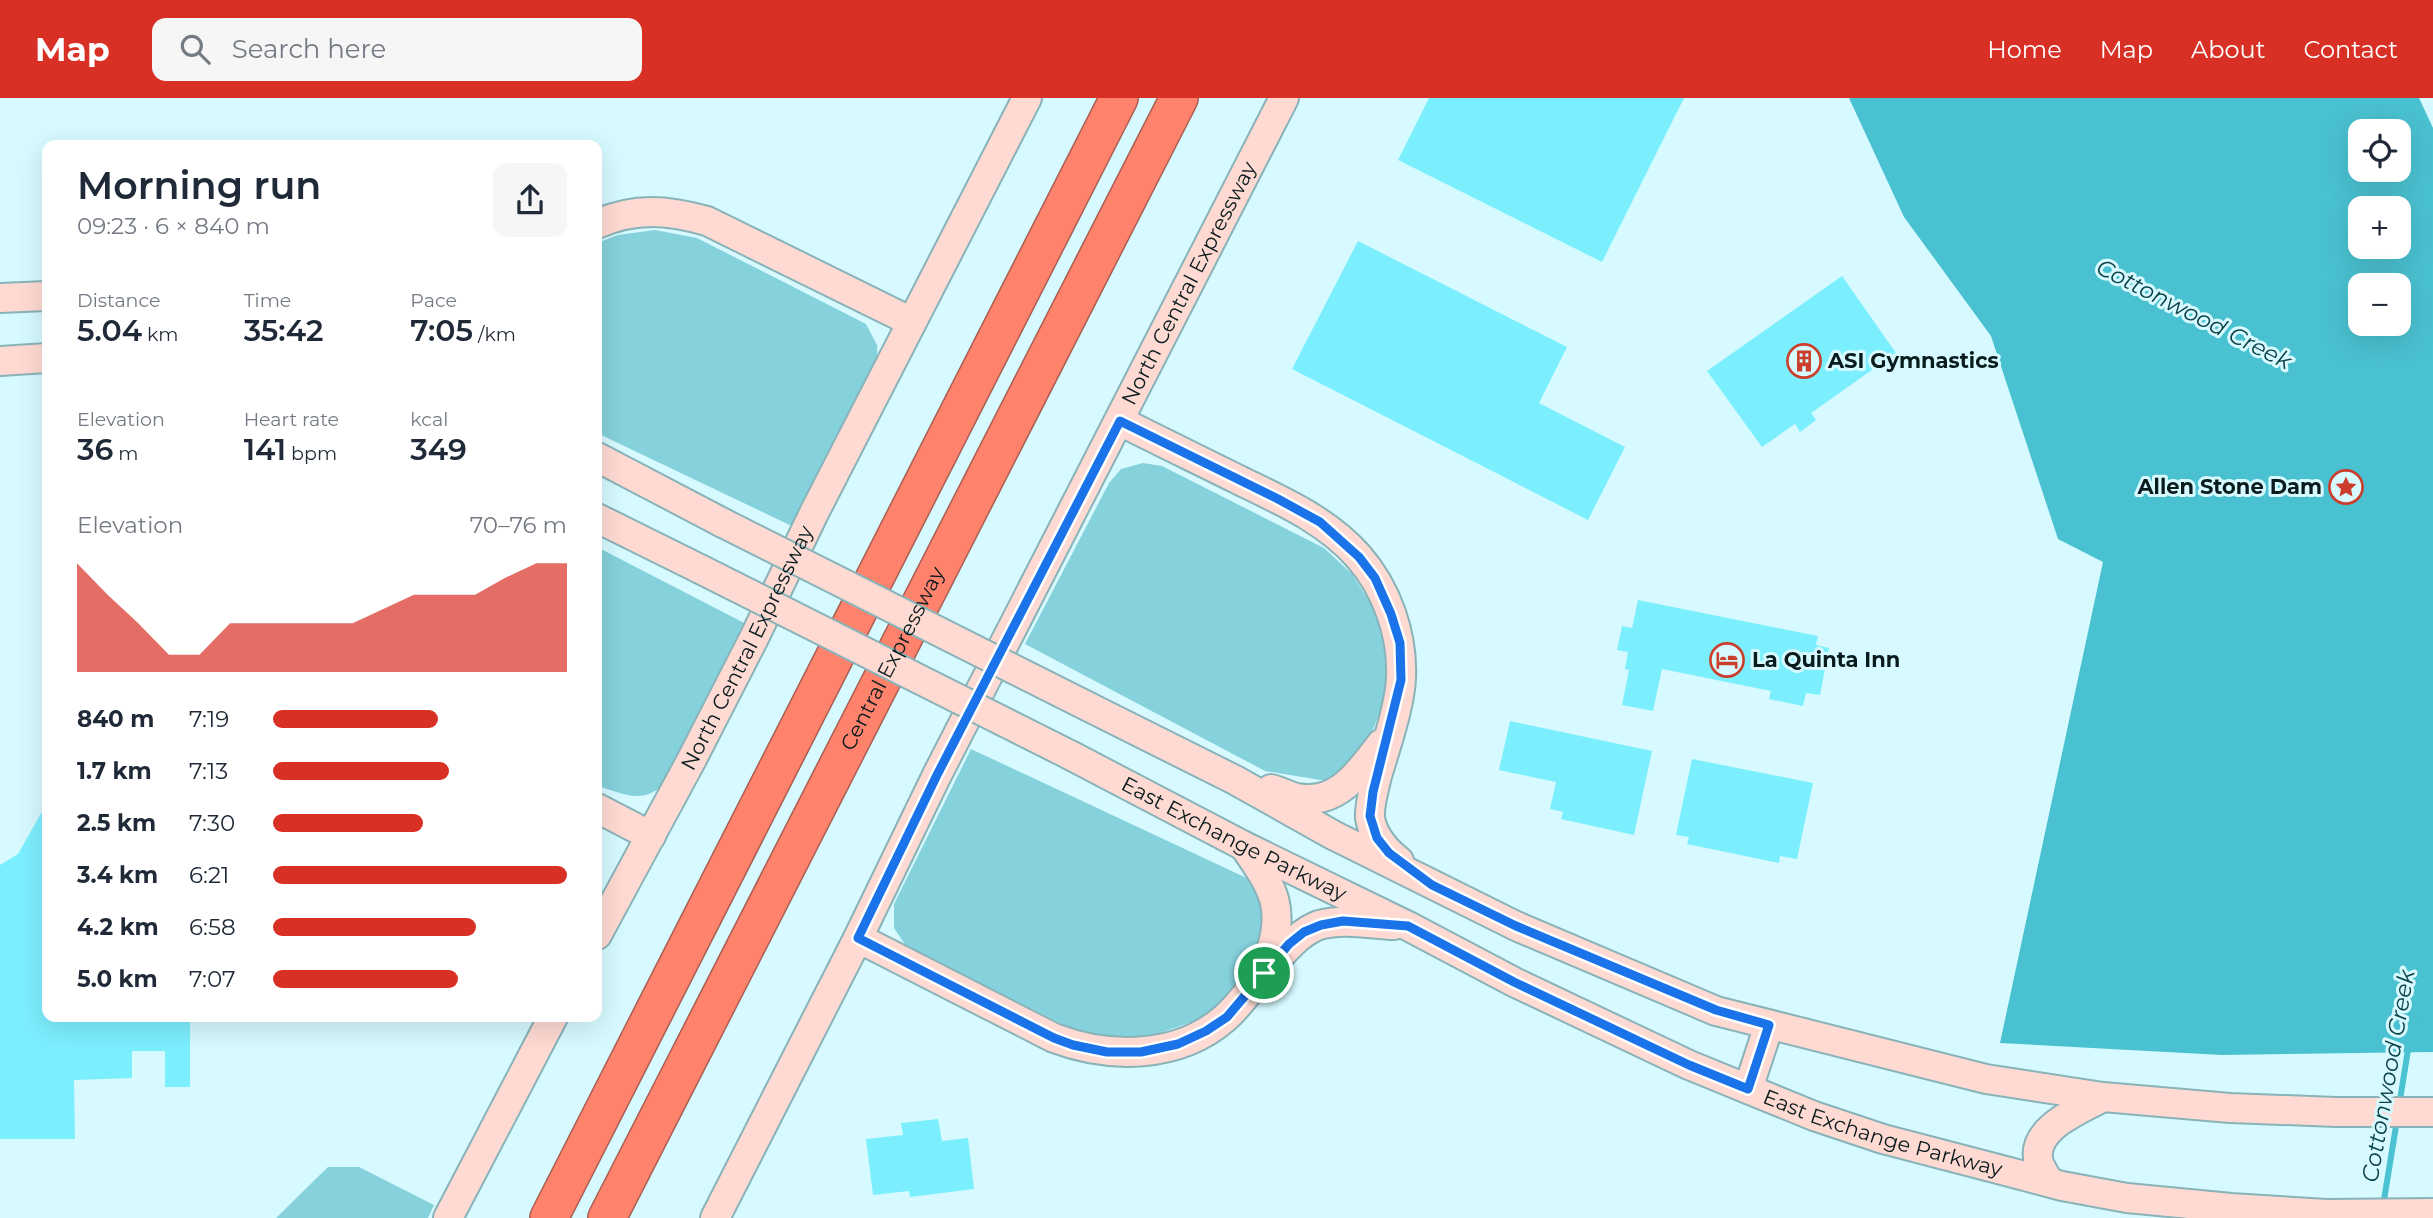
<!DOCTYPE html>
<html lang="en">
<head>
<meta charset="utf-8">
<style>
  body { margin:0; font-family:Montserrat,sans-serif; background:#f6f6f7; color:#1f2937; height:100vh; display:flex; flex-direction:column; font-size:26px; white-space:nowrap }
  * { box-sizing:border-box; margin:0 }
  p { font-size:23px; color:#747a83 }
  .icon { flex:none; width:38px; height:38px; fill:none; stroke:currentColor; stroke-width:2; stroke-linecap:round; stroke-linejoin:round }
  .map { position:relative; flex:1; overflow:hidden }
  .side { position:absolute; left:42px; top:42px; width:560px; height:882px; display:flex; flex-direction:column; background:#fff; border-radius:14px; box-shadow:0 7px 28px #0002 }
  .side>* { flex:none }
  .fabs { position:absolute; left:2348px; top:21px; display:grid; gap:14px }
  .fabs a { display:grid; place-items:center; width:63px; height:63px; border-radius:14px; background:#fff; box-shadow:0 7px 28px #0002; font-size:35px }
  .pin { position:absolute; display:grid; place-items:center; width:60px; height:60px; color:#fff; margin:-30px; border:4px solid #fff; border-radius:50%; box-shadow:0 2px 7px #0007 }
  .round { display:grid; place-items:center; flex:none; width:74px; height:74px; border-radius:14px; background:#f6f6f7 }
  .summary { display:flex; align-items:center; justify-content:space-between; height:119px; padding:0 35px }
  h1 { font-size:38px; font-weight:600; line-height:52px }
  .metrics { display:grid; grid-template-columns:repeat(3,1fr); gap:10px; height:119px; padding:7px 35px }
  .metrics div { display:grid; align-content:center }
  .metrics b { font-size:30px; font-weight:600 }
  .metrics small { font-size:19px; font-weight:400 }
  .metrics p { font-size:19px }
  .chart { height:196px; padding:14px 35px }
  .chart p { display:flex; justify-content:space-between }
  .chart svg { width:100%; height:126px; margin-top:7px; fill:#d93025; opacity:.7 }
  ul { padding:0 35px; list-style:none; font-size:23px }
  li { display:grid; grid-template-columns:112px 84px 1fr; align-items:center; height:52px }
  li i { height:18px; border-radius:9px; background:#d93025 }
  header { display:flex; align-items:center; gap:42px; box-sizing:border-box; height:98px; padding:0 35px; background:#d93025; color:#fff }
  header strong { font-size:33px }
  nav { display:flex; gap:38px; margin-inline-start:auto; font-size:24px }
  .search { width:490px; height:63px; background:#f6f6f7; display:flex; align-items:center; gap:18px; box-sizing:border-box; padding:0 24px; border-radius:14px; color:#747a83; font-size:26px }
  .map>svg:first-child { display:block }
</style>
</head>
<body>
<header>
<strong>Map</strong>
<div class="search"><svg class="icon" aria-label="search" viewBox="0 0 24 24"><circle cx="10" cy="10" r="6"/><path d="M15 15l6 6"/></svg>Search here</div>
<nav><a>Home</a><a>Map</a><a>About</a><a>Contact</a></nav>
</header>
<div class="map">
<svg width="2433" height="1120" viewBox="0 0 2433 1120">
  <rect width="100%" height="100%" fill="#d6faff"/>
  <g fill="#85d1dc">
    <polygon points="655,132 697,140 866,226 877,247 878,276 796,430 597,335 597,145 618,137"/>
    <polygon points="1143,365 1162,368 1324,450 1352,476 1371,506 1385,541 1388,573 1383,606 1364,655 1333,684 1265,673 1025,546 1109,385 1121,371"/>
    <path d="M597,449L750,528L670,681C643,708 629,697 597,688Z"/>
    <polygon points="971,651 1253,783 1270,825 1246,879 1218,910 1194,923 1160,935 1127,943 1080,935 906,848 894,830 894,806"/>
    <polygon points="328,1069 359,1069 434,1107 428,1120 276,1120"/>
  </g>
  <path fill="#4ac1d0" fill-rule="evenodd" d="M1849,0H2419L2433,30V954L2222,957L2000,945L2103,464L2058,441L1991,238L1904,119ZM2361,33H2399V72H2361ZM2361,110H2399V149H2361ZM2361,187H2399V226H2361Z"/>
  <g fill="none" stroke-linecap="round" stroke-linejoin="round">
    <g stroke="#4bc2d1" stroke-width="6">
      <polyline points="1932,0 1947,55 1989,117 2110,196 2282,277 2359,356 2340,404 2324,496 2378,641 2433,721"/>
      <polyline points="2399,1008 2416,902 2433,842"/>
      <polyline points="2383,1108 2397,1022"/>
    </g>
  </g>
  <g fill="#7ceffe">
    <polygon points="1429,0 1684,0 1602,164 1398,62"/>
    <polygon points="1358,143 1567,249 1539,305 1625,349 1588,422 1292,271"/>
    <polygon points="1842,178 1896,255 1811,315 1816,322 1800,334 1795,326 1762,349 1707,273"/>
    <polygon points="1638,502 1818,538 1816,547 1829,550 1820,597 1806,595 1803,608 1769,601 1771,593 1662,571 1653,613 1622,607 1629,572 1625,571 1628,554 1617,552 1622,528 1632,530"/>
    <polygon points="1510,623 1652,653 1634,737 1561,721 1563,714 1550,711 1556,684 1499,672"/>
    <polygon points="1692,661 1813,685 1797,761 1780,758 1779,765 1687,746 1689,739 1676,737"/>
    <polygon points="47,705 47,919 190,919 190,989 165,989 165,953 132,953 132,980 74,982 75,1041 0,1041 0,767 18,756"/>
    <polygon points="938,1021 942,1043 968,1040 974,1091 910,1099 909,1093 873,1097 866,1041 903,1037 901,1025"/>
  </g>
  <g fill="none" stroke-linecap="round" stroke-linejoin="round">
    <g stroke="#88b3b9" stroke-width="32">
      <g id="secondary">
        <path d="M597,126C635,109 668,112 707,123L912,224"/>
        <polyline points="0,200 47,198"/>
        <polyline points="0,263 47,260"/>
        <path d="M1120,323C1159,343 1199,362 1239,382C1282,403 1326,422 1358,458C1387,491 1403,537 1401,580C1400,608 1385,651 1377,678C1374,691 1369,707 1370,720C1373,738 1385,752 1399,763"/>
        <polyline points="597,359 723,425"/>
        <polyline points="597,420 700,471"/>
        <polyline points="1089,609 1235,682 1333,737 1516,828 1716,913 1986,981 2103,999 2230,1010 2336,1014 2433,1014"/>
        <path id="s1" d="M1072,658L1244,748L1408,828L1514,884L1689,967L1814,1018L1883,1041L1998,1071L2062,1088L2127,1100L2231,1110L2327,1116L2433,1115"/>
        <path d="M1271,691C1280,693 1288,698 1297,700C1338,708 1360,673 1381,646"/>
        <polyline points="597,710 651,738"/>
        <path d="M1244,748C1276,794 1286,811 1267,865"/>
        <path id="s2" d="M597,837L692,661L754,540L814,415L1027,0"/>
        <path d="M858,840L1054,940C1110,961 1178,961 1225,920C1242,905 1255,884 1271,867C1286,852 1298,835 1319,827C1343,820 1370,826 1394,827"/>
        <polyline points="1748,991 1769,927"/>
        <path d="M2049,1084C2046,1078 2041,1071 2039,1065C2029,1030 2081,1012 2103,999"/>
        <polyline points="448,1120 553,919"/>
        <path id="s3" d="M715,1120L858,840L937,677L1284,0"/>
      </g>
    </g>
    <g stroke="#a95e51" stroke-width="40">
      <g id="motorway">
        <polyline points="549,1120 1119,0"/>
        <path id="s4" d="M607,1120L1179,0"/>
      </g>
    </g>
    <use href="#secondary" stroke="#ffdad3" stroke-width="28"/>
    <use href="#motorway" stroke="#ff826d" stroke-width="37"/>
    <g stroke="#88b3b9" stroke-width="32" stroke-linecap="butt">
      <g id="secondary-bridge">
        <polyline points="723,425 1089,609"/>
        <polyline points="700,471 1072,658"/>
      </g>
    </g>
    <use href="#secondary-bridge" stroke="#ffdad3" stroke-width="28"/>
  </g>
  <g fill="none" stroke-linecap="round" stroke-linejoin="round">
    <g stroke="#fff" stroke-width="14">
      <polygon id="route" points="1120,323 1278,401 1320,424 1359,459 1375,480 1391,516 1400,545 1401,582 1373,694 1370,718 1377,740 1389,755 1432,787 1516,828 1716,912 1769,927 1748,991 1689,967 1514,884 1408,828 1343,823 1321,827 1304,834 1289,846 1227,919 1206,933 1178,946 1141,954 1107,954 1073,947 1054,940 858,840 937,677"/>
    </g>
    <use href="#route" stroke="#1a73e8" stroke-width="9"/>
  </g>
  <defs>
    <g id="building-ring" transform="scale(1.75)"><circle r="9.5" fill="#d6faff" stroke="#cb3e2c" stroke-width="1.5"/><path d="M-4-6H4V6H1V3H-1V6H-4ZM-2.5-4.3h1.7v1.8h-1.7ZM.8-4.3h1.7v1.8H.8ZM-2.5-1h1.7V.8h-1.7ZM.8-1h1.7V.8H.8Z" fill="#cb3e2c"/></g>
    <g id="sight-ring" transform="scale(1.75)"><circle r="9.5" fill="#d6faff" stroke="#cb3e2c" stroke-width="1.5"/><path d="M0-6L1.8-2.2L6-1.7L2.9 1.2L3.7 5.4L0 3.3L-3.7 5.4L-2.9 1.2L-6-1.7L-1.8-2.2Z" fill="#cb3e2c"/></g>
    <g id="hotel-ring" transform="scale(1.75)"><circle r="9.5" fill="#d6faff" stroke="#cb3e2c" stroke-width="1.5"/><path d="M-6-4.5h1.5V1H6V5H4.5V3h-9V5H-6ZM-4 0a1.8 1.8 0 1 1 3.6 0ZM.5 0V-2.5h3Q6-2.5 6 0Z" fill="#cb3e2c"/></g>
  </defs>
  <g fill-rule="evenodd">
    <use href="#building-ring" x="1804" y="263"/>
    <use href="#sight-ring" x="2346" y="389"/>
    <use href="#hotel-ring" x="1727" y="562"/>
  </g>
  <g text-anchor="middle" stroke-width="6" stroke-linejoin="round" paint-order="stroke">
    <g font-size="21" fill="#091b1d" stroke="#d6faff">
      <text dy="7" stroke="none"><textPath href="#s3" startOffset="1048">North Central Expressway</textPath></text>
      <text dy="7" stroke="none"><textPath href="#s2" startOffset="324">North Central Expressway</textPath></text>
      <text dy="7" stroke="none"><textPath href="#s4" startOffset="628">Central Expressway</textPath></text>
      <text dy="7" stroke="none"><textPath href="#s1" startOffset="182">East Exchange Parkway</textPath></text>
      <text dy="7" stroke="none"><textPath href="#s1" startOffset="896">East Exchange Parkway</textPath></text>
    </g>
    <g font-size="21" font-weight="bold" fill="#091b1d" stroke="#d6faff" text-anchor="start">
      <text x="1828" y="270">ASI Gymnastics</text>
      <text x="2322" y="396" text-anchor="end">Allen Stone Dam</text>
      <text x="1752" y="569">La Quinta Inn</text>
    </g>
    <g font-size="23" font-style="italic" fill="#0c4349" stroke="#d6faff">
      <text transform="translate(2194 216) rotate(27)" y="8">Cottonwood Creek</text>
      <text transform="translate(2388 978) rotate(-80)" y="8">Cottonwood Creek</text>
    </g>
  </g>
</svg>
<div class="fabs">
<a><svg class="icon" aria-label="locate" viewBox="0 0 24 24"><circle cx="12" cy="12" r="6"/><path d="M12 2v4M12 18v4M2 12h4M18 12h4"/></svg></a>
<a>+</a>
<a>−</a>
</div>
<div class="pin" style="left:1264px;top:875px;background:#1e9e55"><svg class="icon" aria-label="arrive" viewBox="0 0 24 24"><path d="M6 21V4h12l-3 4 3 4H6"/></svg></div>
<section class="side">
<div class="summary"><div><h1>Morning run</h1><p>09:23 · 6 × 840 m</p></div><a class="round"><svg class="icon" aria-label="share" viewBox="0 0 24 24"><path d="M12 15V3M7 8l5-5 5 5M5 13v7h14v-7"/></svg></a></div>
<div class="metrics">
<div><p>Distance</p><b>5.04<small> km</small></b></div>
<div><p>Time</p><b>35:42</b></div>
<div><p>Pace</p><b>7:05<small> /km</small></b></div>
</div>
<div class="metrics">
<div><p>Elevation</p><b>36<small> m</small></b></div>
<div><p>Heart rate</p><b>141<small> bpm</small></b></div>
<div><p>kcal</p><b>349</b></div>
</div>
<div class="chart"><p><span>Elevation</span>70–76 m</p>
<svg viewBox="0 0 160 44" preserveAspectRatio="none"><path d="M0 44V6L10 17L20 27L30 38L40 38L50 27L60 27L70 27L80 27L90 27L100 22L110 17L120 17L130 17L140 11L150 6L160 6V44z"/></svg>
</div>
<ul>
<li><b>840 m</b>7:19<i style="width:56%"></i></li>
<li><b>1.7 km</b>7:13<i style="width:60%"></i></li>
<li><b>2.5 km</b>7:30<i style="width:51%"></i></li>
<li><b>3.4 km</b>6:21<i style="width:100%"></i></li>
<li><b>4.2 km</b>6:58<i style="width:69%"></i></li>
<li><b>5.0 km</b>7:07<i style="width:63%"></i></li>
</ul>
</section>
</div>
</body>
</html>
